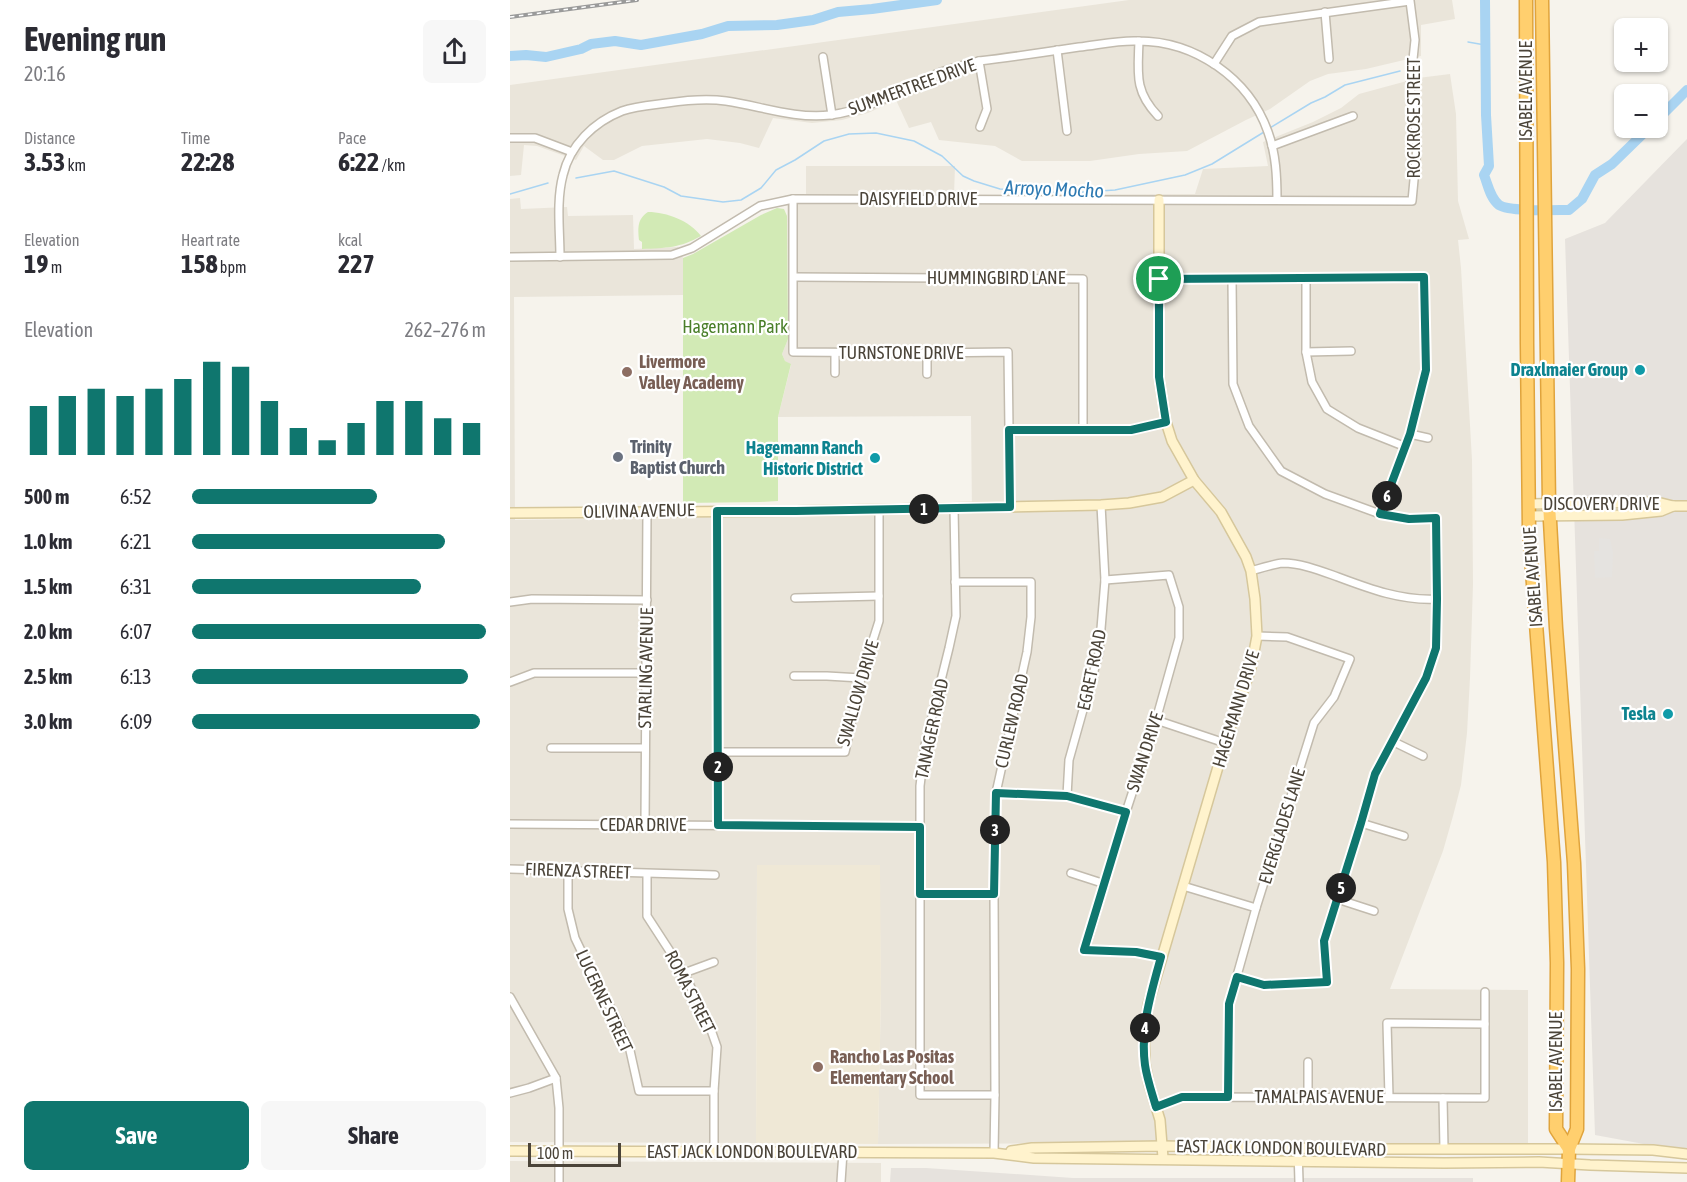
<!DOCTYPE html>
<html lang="en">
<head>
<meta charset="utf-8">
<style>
  body { margin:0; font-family:"Asap Condensed",sans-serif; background:#f7f7f7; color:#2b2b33; height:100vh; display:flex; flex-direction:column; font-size:22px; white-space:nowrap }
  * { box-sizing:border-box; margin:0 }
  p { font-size:20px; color:#7c7c81 }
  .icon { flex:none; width:33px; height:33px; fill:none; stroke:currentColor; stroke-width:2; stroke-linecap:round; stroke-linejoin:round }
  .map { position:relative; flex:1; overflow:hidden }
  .drawer { display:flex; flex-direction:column; background:#fff; width:510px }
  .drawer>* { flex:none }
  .tools { position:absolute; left:1104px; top:18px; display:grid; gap:12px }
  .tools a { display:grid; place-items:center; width:54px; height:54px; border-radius:9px; background:#fff; box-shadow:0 2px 4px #0004; font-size:30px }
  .scale { position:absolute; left:18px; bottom:15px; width:93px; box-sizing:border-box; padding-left:6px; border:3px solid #4b4439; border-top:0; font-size:16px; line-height:21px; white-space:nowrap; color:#4b4439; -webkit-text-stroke:4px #fff; paint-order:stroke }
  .pin { position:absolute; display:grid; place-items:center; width:51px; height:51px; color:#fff; margin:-26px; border:3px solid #fff; border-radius:50%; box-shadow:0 2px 6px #0007 }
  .km { position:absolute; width:30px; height:30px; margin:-15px; border-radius:50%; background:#222; color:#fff; font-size:16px; line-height:30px; text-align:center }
  .round { display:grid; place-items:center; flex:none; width:63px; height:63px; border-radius:9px; background:#f7f7f7 }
  .headline { display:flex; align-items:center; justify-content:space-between; height:102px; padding:0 24px }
  h1 { font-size:33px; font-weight:700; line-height:45px }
  .figures { display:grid; grid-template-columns:repeat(3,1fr); gap:9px; height:102px; padding:6px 24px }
  .figures div { display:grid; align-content:center }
  .figures b { font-size:26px; font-weight:700 }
  .figures small { font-size:16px; font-weight:400 }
  .figures p { font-size:16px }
  .chart { height:168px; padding:12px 24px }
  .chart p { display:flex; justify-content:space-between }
  .chart svg { width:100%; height:108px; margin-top:6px; stroke:#0f766e; stroke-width:6 }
  .action { display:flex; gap:12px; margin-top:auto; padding:12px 24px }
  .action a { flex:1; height:69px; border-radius:9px; background:#0f766e; color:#fff; font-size:24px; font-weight:700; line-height:69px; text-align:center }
  .action a+a { background:#f7f7f7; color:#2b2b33 }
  ul { padding:0 24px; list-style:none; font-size:20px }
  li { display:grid; grid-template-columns:96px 72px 1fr; align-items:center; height:45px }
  li i { height:15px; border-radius:8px; background:#0f766e }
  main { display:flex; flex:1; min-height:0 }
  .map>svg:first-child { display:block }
</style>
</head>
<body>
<main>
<section class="drawer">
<div class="headline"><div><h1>Evening run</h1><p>20:16</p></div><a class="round"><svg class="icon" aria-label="share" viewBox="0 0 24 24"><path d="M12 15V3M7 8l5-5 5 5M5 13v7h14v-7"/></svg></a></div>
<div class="figures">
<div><p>Distance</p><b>3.53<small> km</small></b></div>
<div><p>Time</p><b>22:28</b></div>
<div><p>Pace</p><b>6:22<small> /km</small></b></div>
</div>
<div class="figures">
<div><p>Elevation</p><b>19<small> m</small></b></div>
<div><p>Heart rate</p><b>158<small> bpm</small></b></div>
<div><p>kcal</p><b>227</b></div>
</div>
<div class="chart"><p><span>Elevation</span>262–276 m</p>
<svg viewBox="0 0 160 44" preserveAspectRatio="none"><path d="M5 44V24M15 44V20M25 44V17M35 44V20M45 44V17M55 44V13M65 44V6M75 44V8M85 44V22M95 44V33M105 44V38M115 44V31M125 44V22M135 44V22M145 44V29M155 44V31"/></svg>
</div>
<ul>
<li><b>500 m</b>6:52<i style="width:63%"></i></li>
<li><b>1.0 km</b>6:21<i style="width:86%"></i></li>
<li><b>1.5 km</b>6:31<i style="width:78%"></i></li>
<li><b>2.0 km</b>6:07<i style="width:100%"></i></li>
<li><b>2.5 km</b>6:13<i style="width:94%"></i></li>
<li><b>3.0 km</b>6:09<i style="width:98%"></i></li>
</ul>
<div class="action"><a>Save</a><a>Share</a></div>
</section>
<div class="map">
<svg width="1177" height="1182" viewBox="0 0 1177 1182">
  <rect width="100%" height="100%" fill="#f6f3ec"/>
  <g fill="#eae5da">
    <polygon points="619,0 942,0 945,19 911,25 911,56 856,69 818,74 800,81 760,109 736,120 677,151 629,154 580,161 512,161 485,146 429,140 421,122 399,128 386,100 358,113 332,120 302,123 263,118 249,148 230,143 197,139 132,146 104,160 93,160 74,146 66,160 27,146 14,145 11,175 0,176 0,85"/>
    <polygon points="940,74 946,114 948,201 959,239 948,240 951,268 962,460 963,584 960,678 957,733 951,785 943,816 933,851 880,989 1018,990 1018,1144 635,1143 368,1144 371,990 369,865 247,865 246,1143 0,1142 0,199 10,198 11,209 57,207 58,216 123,215 124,249 168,247 173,258 173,295 4,297 5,520 462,514 461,416 268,417 281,365 275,361 272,354 278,339 277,195 296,195 296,166 445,166 444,195 685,194 693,169 758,166 753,142 803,122 831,108 849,94 908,78"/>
    <polygon points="0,1161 371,1163 371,1182 0,1182"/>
  </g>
  <g fill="#e6e2dd">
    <polygon points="1177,139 1177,1152 1085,1135 1055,239 1095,223"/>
    <polygon points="381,1168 416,1168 563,1178 963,1178 963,1182 380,1182"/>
  </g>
  <polygon fill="#efe8d6" points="247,865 370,865 371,990 368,1144 246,1143"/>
  <g fill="#d2eab5">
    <polygon points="267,208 274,209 277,216 278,339 272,354 275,361 281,364 268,417 268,501 251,502 173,503 173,258 183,254 251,215"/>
    <path d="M138,212C157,212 180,221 191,236C170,248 156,248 132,249V242L129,240C128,228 127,219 138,212Z"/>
  </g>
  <polygon fill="#e5e3e0" points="1089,538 1100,539 1103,553 1102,577 1085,578 1084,551 1089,551"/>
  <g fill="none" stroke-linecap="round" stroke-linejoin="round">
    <g stroke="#a9d4f2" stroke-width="1.5">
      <polyline points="958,42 975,45"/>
      <polyline points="758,129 801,103 815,97 835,85 890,71"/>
      <polyline points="66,178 104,171 154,187 171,196 213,202 231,200 251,188 266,170 285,160 314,141 339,134 366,133 404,141 432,156 453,176 464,181 490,189 558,193 605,190 675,175 702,164 754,132"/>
      <polyline points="0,194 38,183"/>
    </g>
    <g stroke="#a9d4f2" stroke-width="10">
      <path d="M975,0L976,115L979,166L974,175C978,185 980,198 989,205C1000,212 1044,210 1059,210L1072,199L1085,175L1102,164L1139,128"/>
      <polyline points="0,56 16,55 36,57 71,49 81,44 105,41 131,45 192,34 218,26 267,25 303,20 328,12 362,9 427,0"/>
      <polyline points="1148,119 1177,90"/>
    </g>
    <g stroke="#c2bbae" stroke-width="10">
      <g id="street">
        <polyline points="815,12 819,59"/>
        <path d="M629,41C628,73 624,91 648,116"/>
        <polyline points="547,50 557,131"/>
        <polyline points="313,57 322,115"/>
        <polyline points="469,61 477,109 470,127"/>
        <polyline points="0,138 25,138 62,152"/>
        <polyline points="762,146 843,116"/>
        <polyline points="283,199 283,352 417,353 498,352 500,507"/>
        <polyline points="0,257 162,255 182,248 250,206 283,199 902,201 907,148 904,111 900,88 905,40 900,1 749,22 722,36 704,64"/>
        <path d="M50,257C50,231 46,201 53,175C60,145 84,122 112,111C126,106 142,105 157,103C177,100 196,98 216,101C251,106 284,119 320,115C359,110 391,90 426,74C440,68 454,65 469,61C503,57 536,52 569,47C588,45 608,40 628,41C685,41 739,78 758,132C766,154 767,177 767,200"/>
        <polyline points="284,277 573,279 573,429"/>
        <polyline points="796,278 796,352 802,382 817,409 848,428 896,447"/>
        <polyline points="649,279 914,277 916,370 900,434 870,514"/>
        <polyline points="722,279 723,384 739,426 771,471 815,494 870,514 899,519 926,518 927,599 926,648 916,678 865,774 851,823 814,941 817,982 754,985 727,977"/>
        <polyline points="796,352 841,351"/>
        <polyline points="325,353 325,373"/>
        <polyline points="417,353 417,374"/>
        <polyline points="499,430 621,430 656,422"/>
        <polyline points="900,434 918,438"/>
        <polyline points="444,508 446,616 439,648 415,745 410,786 410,1095 485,1095"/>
        <polyline points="207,511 208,825"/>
        <path d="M741,571C751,568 763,564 773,563C791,563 811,571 828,577C860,589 892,601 927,599"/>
        <polyline points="595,580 659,575 669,607 669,638 646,720 616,812 575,950 626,952 651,957"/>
        <polyline points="445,582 521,582 521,617 517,652 486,793 484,894 485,1095 484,1153"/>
        <polyline points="285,598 369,596"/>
        <polyline points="0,602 22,599 137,600"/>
        <polyline points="284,676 317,676 351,678"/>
        <polyline points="0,682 24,673 135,673"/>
        <polyline points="646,720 715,743"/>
        <polyline points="884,742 913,756"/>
        <polyline points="41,748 135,748"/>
        <polyline points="208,752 335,752 351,678 369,621 369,510"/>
        <polyline points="486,793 557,796 616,812"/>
        <polyline points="557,796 559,760 589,653 595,580 591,505"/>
        <polyline points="851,823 894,836"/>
        <polyline points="0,824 410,827"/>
        <polyline points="135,825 137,511"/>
        <polyline points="0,869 205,875"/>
        <polyline points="58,871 58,909 65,938 88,986 107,1019 119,1046 129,1091 204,1091"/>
        <polyline points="561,873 595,884"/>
        <polyline points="137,874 137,916 174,973 200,1027 207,1047 204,1091 204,1152"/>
        <polyline points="673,886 746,908"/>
        <polyline points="410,894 484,894"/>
        <polyline points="827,899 864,911"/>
        <polyline points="174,973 204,962"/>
        <polyline points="0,997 46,1078 49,1108 49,1182"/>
        <polyline points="0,1093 19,1088 46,1078"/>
        <polyline points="718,1097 719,1004 746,908 804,723 824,697 840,659 777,637 747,636"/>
        <polyline points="798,1097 798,1062"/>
        <polyline points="879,1097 877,1023 975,1024"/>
        <polyline points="933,1098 934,1149"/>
        <polyline points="646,1107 672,1097 975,1098 975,992"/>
        <polyline points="788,1149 789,1182"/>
        <polyline points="331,1182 333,1152"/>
      </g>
    </g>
    <g stroke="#d6c79b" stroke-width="12">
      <g id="secondary">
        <polyline points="649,200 649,377 656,422 662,441 684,480 711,512 736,557 741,571 745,599 747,636 741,668 715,743 638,1005 634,1034 635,1064 639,1084 650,1120 653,1158"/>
        <polyline points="1019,504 1147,502 1163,506 1177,506"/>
        <polyline points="0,513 286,511 591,505 619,503 652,497 684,480"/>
        <polyline points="1020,516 1112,515 1151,511 1163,506"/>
        <polyline points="0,1151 484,1153 524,1158 934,1163 1029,1162 1080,1165 1177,1168"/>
        <polyline points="501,1151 522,1148 652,1146 839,1149 1059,1149 1143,1150 1177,1154"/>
      </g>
    </g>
    <g stroke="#e0a43c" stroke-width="15">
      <g id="highway">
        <polyline points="1016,0 1017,344 1019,531 1044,862 1047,963 1046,1129 1059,1149"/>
        <polyline points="1032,0 1039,503 1046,628 1064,863 1068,969 1067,1129 1059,1149 1058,1182"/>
      </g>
    </g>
    <use href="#street" stroke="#fff" stroke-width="7"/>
    <use href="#secondary" stroke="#fff3cd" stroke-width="9"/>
    <use href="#highway" stroke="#ffcf6e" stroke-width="12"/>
    <g stroke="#9a9a9a" stroke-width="4">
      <polyline id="rail" points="0,17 127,0"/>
    </g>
    <use href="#rail" stroke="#fff" stroke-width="1.5" stroke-dasharray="4.5" stroke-linecap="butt"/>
  </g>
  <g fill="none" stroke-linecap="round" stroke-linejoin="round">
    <g stroke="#fff" stroke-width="12">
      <path id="route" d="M914,277L916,370L900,434L870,514L899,519L926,518L927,599L926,648L916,678L865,774L851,823L814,941L817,982L754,985L727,977L719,1004L718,1097H672L646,1107C642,1093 637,1079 635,1065C630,1028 641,993 651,957L626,952L574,950L616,812L557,796L486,793L484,894H410V827L208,825L207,511H286L500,507L499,430H621L656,422L649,377V279Z"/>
    </g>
    <use href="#route" stroke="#0f766e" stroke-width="8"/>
  </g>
  <g fill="#0f9aa8" stroke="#fff" stroke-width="2">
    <circle cx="1130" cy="370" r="6"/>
    <circle cx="365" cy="458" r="6"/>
    <circle cx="1158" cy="714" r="6"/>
  </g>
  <g fill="#8d6e63" stroke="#fff" stroke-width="2">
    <circle cx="117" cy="372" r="6"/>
    <circle cx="308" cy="1067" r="6"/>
  </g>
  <circle fill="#6b7280" stroke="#fff" stroke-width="2" cx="108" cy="457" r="6"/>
  <g text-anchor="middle" stroke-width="4.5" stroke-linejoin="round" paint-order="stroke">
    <g font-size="18" fill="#4b4439" stroke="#fff">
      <text transform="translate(402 87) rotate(-20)" y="6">SUMMERTREE DRIVE</text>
      <text transform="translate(1016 91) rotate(-90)" y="6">ISABEL AVENUE</text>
      <text transform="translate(904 118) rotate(-90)" y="6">ROCKROSE STREET</text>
      <text x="408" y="205">DAISYFIELD DRIVE</text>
      <text x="486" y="284">HUMMINGBIRD LANE</text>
      <text x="391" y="359">TURNSTONE DRIVE</text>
      <text x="1091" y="510">DISCOVERY DRIVE</text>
      <text transform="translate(129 511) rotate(-1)" y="6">OLIVINA AVENUE</text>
      <text transform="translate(1023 577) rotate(-94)" y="6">ISABEL AVENUE</text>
      <text transform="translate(136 668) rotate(-89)" y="6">STARLING AVENUE</text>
      <text transform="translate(582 670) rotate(-78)" y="6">EGRET ROAD</text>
      <text transform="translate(348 693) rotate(-74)" y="6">SWALLOW DRIVE</text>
      <text transform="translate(726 709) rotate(-73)" y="6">HAGEMANN DRIVE</text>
      <text transform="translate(502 721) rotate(-77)" y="6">CURLEW ROAD</text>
      <text transform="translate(422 729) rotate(-78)" y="6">TANAGER ROAD</text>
      <text transform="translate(635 752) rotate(-72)" y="6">SWAN DRIVE</text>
      <text x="133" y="831">CEDAR DRIVE</text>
      <text transform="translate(772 826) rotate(-73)" y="6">EVERGLADES LANE</text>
      <text transform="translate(68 871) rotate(2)" y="6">FIRENZA STREET</text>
      <text transform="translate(180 992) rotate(63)" y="6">ROMA STREET</text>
      <text transform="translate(94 1001) rotate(65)" y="6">LUCERNE STREET</text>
      <text transform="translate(1046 1062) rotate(-90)" y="6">ISABEL AVENUE</text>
      <text x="809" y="1103">TAMALPAIS AVENUE</text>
      <text transform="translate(771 1148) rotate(1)" y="6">EAST JACK LONDON BOULEVARD</text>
      <text x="242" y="1158">EAST JACK LONDON BOULEVARD</text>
    </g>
    <g font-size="18" fill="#4a7f2a" stroke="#fff">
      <text x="225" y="333">Hagemann Park</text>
    </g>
    <g font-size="18" font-weight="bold" fill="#785e54" stroke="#fff" text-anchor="start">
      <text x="129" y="368">Livermore<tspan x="129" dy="21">Valley Academy</tspan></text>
      <text x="320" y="1063">Rancho Las Positas<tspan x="320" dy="21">Elementary School</tspan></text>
    </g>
    <g font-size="18" font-weight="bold" fill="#0d838f" stroke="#fff" text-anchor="end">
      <text x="1118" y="376">Draxlmaier Group</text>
      <text x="353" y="454">Hagemann Ranch<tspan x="353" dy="21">Historic District</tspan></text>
      <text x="1146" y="720">Tesla</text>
    </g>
    <g font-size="18" font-weight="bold" fill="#5b616d" stroke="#fff" text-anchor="start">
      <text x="120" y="453">Trinity<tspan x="120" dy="21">Baptist Church</tspan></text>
    </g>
    <g font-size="20" font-style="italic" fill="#2e7ab2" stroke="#fff">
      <text transform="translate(544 189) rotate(2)" y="7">Arroyo Mocho</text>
    </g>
  </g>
</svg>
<div class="tools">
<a>+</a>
<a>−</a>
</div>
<div class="scale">100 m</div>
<div class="pin" style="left:649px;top:279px;background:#1e9e55"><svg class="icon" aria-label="arrive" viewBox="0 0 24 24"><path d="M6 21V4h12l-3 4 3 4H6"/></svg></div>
<b class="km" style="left:414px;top:509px">1</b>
<b class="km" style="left:208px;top:767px">2</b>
<b class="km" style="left:485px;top:830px">3</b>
<b class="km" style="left:635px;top:1028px">4</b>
<b class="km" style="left:831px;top:888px">5</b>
<b class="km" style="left:877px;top:496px">6</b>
</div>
</main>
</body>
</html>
